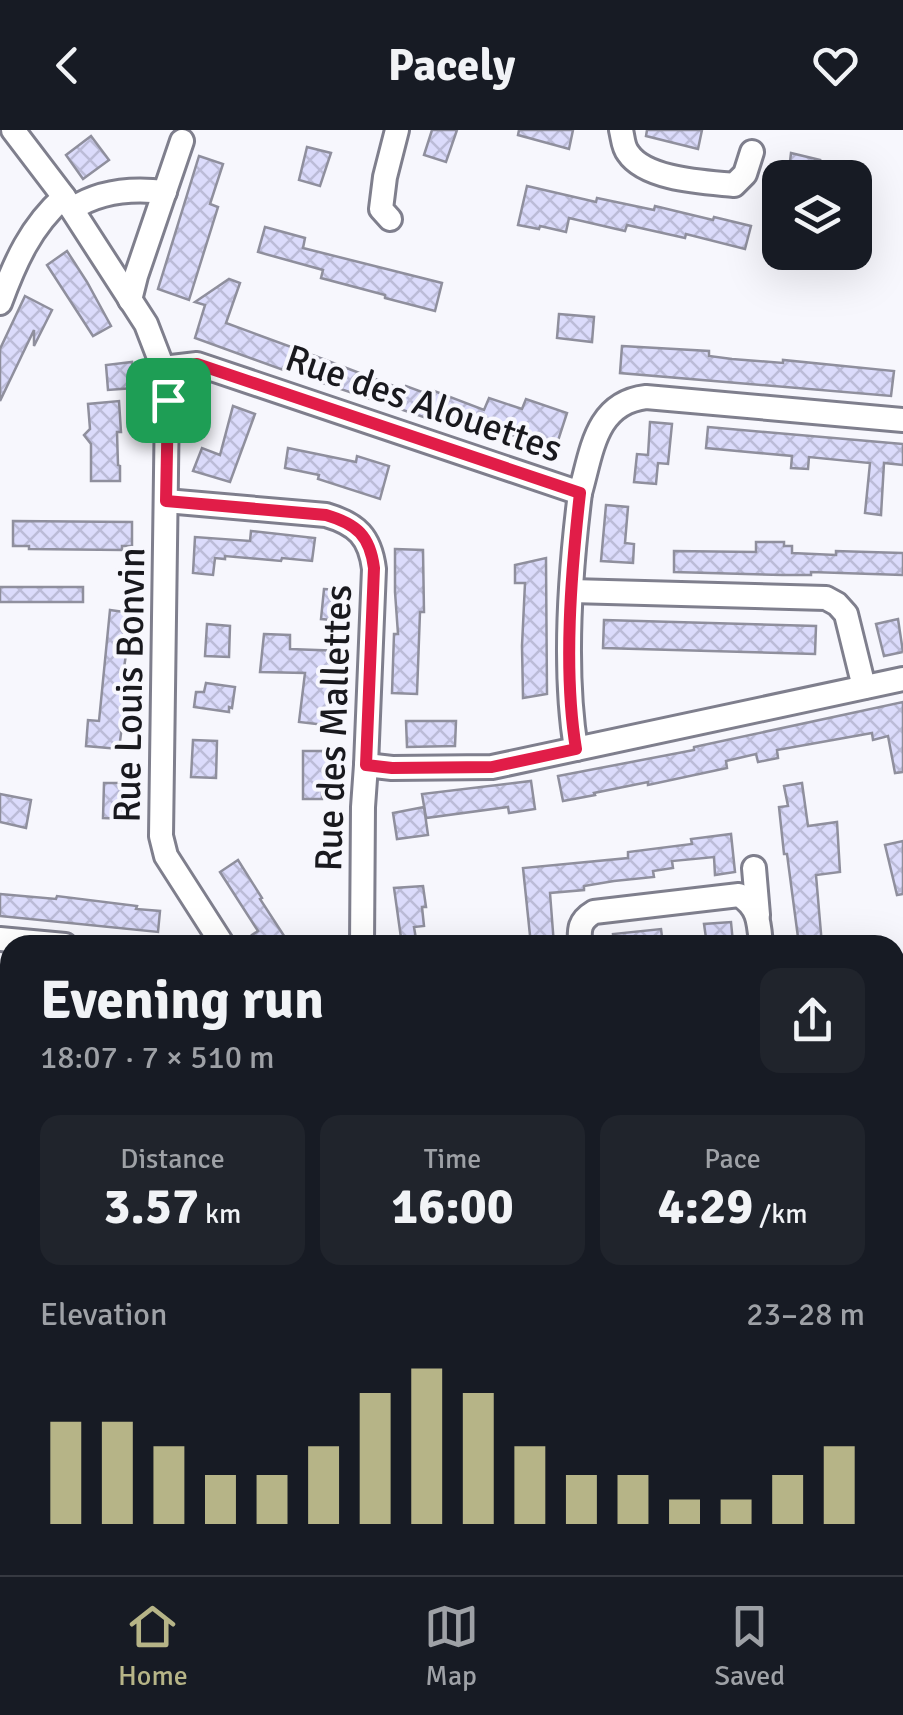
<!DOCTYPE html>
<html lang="en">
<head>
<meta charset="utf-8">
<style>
  body { margin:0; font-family:Signika,sans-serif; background:#20242c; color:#f1f3f6; height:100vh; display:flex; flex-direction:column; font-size:38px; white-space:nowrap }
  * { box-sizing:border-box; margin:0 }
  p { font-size:32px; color:#9ea1a6 }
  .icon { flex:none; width:55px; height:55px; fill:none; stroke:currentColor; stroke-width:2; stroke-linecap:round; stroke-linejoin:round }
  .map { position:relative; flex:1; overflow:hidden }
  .details { position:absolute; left:0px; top:805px; width:905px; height:640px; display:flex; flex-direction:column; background:#171b24; border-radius:30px 30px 0 0; box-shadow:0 10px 40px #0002 }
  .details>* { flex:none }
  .controls { position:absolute; left:762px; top:30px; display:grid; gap:20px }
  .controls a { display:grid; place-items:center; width:110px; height:110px; border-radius:20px; background:#171b24; box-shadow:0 10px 40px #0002; font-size:50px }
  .pin { position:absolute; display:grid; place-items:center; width:85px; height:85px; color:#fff; margin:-42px; border-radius:20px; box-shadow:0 5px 15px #0006 }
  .round { display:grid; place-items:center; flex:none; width:105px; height:105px; border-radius:20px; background:#20242c }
  .overview { display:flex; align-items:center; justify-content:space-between; height:170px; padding:0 40px }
  h1 { font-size:55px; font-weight:800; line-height:75px }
  .metrics { display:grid; grid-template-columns:repeat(3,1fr); gap:15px; height:170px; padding:10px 40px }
  .metrics div { display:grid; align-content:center; border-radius:20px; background:#20242c; text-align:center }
  .metrics b { font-size:50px; font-weight:800 }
  .metrics small { font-size:28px; font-weight:400 }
  .metrics p { font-size:28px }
  .chart { height:280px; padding:20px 40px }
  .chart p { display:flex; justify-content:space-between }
  .chart svg { width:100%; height:180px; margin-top:10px; stroke:#b6b487; stroke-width:6 }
  header { display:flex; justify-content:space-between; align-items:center; height:130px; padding:0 40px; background:#171b24; font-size:45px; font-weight:800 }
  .tabs { display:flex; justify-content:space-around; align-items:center; height:140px; border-top:2px solid #363941; background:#171b24; font-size:28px; color:#9ea1a6 }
  .tabs a { display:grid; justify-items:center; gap:5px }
  .tabs .on { color:#b6b487 }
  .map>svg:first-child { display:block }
</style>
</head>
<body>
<header><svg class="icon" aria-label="back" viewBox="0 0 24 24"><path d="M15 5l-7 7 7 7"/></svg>Pacely<svg class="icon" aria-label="heart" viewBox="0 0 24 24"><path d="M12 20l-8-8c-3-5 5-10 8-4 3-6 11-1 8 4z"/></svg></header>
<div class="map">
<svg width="903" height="1445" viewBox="0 0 903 1445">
  <defs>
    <pattern id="building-cross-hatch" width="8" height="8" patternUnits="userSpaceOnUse" patternTransform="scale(2.5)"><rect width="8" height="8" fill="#dbdbfb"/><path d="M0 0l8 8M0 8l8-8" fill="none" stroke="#bbbbd7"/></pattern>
  </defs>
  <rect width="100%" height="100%" fill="#f7f7fd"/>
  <g fill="url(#building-cross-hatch)" stroke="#8f8f9d" stroke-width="2.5">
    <polygon points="432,0 457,0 446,32 424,25"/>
    <polygon points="519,0 573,0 569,19 518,5"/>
    <polygon points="647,0 702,0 698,19 646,6"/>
    <polygon points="91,6 109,30 83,49 66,25"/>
    <polygon points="307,17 331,23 320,56 299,50"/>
    <polygon points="791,23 820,30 815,48 788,48"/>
    <polygon points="199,26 223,34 210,74 218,77 189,170 158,159"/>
    <polygon points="527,56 596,72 597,68 654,80 655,76 713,90 714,87 751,96 745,119 686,104 685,108 627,95 625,101 569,88 566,102 540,96 539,99 518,95"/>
    <polygon points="265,97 305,108 303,118 442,153 435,181 385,168 385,165 321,148 323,140 258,122"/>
    <polygon points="67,121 87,152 111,196 93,206 47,135"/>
    <polygon points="229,149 240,153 226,193 294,218 286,241 195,208 205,175 195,172"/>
    <polygon points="25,166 52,180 34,216 34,200 0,271 0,219"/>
    <polygon points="559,184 594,187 592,212 557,208"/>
    <polygon points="622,216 709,221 709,226 732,229 783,233 783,230 894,241 891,266 620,243"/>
    <polygon points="307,223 404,260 406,256 430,265 432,260 484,280 489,268 522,279 526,269 567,283 555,320 457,286 453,297 302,246"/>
    <polygon points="132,232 134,258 108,260 106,235"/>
    <polygon points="119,271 121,302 117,302 118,335 120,336 120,351 91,351 91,314 84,305 90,299 88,274"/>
    <polygon points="233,276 255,284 230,352 193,341 202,318 220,325"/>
    <polygon points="650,292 672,294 668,334 658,333 656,354 634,352 637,324 648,325"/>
    <polygon points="708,297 903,314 903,335 884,333 881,385 865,383 870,333 809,327 808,339 791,338 792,326 706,318"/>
    <polygon points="288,318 356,332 357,326 389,336 380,369 318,349 319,345 285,338"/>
    <polygon points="606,375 628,377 625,413 634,414 633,433 601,431"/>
    <polygon points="13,391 132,392 132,416 122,416 122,420 29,419 29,416 13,416"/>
    <polygon points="251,401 315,408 312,431 282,428 281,431 225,426 225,429 215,428 213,445 193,443 195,407 250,411"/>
    <polygon points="756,412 784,412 784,416 792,416 792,423 836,425 836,421 903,423 903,445 811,442 811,445 783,445 674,442 674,421 756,422"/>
    <polygon points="395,419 423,420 424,482 420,482 417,564 392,563 394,504 398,504 395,462"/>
    <polygon points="546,428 547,564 523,568 522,516 525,453 515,453 515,435"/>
    <rect x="0" y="457" width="83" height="15"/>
    <polygon points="324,459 348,461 345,491 321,489"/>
    <polygon points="110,480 132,483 124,538 128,538 129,542 119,619 86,616 88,590 99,591"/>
    <polygon points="898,489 903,522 884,526 876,494"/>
    <polygon points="604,490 816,496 815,524 603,518"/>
    <polygon points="207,494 230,496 229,527 205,526"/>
    <polygon points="264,504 290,505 290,519 343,521 341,560 339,560 334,596 299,592 305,543 260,542"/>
    <polygon points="206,553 235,557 232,578 229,577 229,582 194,577 196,562 204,562"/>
    <polygon points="903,572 903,642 895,643 888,606 873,610 872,603 777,620 778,628 758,632 756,624 726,631 727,638 648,655 648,652 594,663 595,665 563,671 558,646 694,620 694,617"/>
    <polygon points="406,591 456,591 455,616 407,617"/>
    <polygon points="193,610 217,611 216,648 191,647"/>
    <polygon points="303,621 329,621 329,641 326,641 326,659 322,659 322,669 303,669"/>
    <polygon points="531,651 535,679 509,683 508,677 426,688 422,664"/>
    <polygon points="104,653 128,653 128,689 103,688"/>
    <polygon points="802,653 808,696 837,692 840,742 816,745 822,815 799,815 787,724 784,724 779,677 788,676 784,656"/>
    <polygon points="0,664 31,670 26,698 0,692"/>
    <polygon points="424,677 428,705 397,709 393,683"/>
    <polygon points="731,704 735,742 715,745 714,727 672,731 673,738 653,741 654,747 614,751 584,756 584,760 550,763 554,815 531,815 523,738 628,728 628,722 692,714 691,709"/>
    <polygon points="903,711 903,764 897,765 885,715"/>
    <polygon points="238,730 262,768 260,769 290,815 258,815 252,805 258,801 220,742"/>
    <polygon points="423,756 426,777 422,777 424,796 414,797 417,815 402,815 394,758"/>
    <polygon points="0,764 56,769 57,766 137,776 136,779 160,781 158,802 0,786"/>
    <polygon points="731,792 733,813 731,815 707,815 704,794"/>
    <polygon points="661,799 663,815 614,815 613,804"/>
  </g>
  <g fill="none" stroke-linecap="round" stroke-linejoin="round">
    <g stroke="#7f7f8d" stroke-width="28">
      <g id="street">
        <polyline points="13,0 64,67 146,194 163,238 167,270 161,706 166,726 223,815"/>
        <path d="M621,0C623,8 623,17 628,23C646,50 705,52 734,55L745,44L752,22"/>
        <path d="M72,79C99,61 133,58 165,62"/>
        <polyline points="390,89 381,79 385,47 397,0"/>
        <polyline points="130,170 136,146 182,11"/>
        <path d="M0,173C15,132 31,96 64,67"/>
        <path d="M163,238L197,234L580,363C592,322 595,273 646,267L903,290"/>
        <path d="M166,371L326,385C357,394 370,407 374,439L366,635L363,677L362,815"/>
        <polyline points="571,461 826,468 837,474 846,484 864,557"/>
        <path d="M576,619C563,539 570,443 580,363"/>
        <polyline points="366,635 392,638 492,637 903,549"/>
        <polyline points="754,738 758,785"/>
        <polyline points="0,809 65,815"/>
        <path d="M580,815C579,799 579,791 594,782L739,765C759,777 759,793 761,815"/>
        <polyline points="895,896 903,893"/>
        <polyline points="0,1340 10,1338"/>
        <polyline points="312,1435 314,1445"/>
        <polyline points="526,1435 533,1445"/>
        <polyline points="240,1445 258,1435"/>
      </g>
    </g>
    <use href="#street" stroke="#fff" stroke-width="22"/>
  </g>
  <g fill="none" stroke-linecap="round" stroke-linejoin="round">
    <g stroke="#fff" stroke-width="20">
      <path id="route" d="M197,234L580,363C571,443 563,540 576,619L492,637L392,638L366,635L374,438C370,406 357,394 326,385L166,371L168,270L164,238Z"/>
    </g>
    <use href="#route" stroke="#e11d48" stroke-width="12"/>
  </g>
  <g text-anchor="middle" stroke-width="8" stroke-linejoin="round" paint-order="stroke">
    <g font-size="38" fill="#19191e" stroke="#f7f7fd">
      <text transform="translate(424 273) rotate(19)" y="13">Rue des Alouettes</text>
      <text transform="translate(129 555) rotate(-89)" y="13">Rue Louis Bonvin</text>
      <text transform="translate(333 598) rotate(-88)" y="13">Rue des Mallettes</text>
    </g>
  </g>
</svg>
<div class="controls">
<a><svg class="icon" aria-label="layers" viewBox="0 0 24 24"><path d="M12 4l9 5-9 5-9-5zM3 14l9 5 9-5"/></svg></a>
</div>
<div class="pin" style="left:168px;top:270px;background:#1e9e55"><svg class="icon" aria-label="arrive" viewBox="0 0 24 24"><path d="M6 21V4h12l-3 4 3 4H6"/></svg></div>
<section class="details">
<div class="overview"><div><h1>Evening run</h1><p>18:07 · 7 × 510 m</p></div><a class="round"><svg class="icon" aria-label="share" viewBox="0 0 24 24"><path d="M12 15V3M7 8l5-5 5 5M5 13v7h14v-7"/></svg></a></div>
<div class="metrics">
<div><p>Distance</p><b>3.57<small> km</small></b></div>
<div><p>Time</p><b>16:00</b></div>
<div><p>Pace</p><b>4:29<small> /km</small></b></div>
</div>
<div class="chart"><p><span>Elevation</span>23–28 m</p>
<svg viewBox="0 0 160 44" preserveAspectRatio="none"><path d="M5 44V19M15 44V19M25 44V25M35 44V32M45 44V32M55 44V25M65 44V12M75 44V6M85 44V12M95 44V25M105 44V32M115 44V32M125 44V38M135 44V38M145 44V32M155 44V25"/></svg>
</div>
</section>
</div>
<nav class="tabs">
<a class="on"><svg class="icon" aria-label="home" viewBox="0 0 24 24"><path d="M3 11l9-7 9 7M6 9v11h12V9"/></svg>Home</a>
<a><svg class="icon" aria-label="map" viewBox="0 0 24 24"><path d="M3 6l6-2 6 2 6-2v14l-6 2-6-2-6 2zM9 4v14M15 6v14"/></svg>Map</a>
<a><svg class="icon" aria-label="saved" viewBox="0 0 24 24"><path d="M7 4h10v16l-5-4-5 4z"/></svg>Saved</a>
</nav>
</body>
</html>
